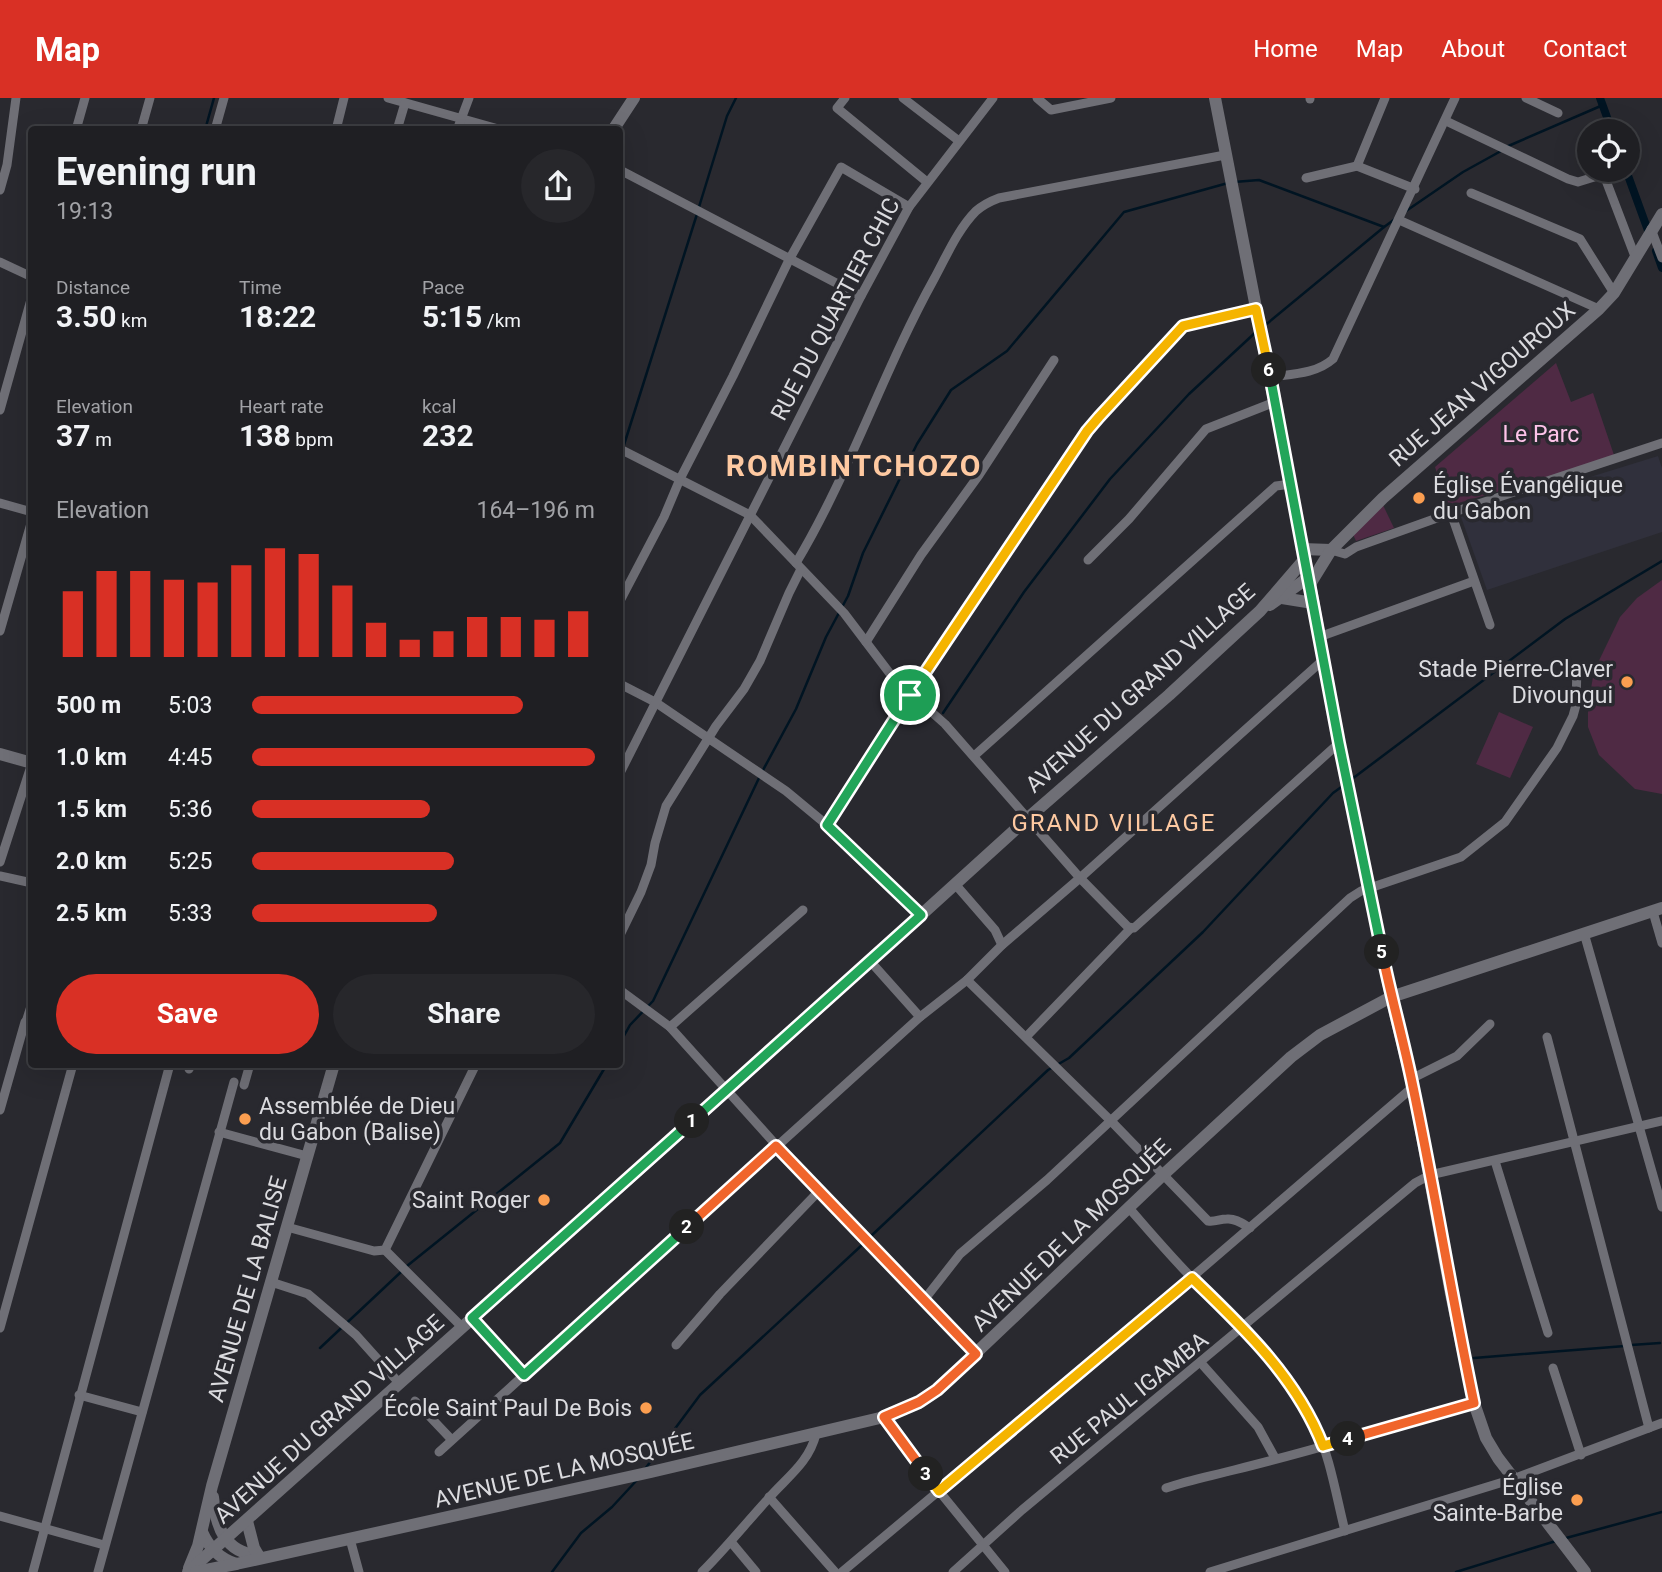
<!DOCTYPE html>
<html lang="en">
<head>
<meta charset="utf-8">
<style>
  body { margin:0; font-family:Roboto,sans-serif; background:#27272b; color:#f1f3f6; height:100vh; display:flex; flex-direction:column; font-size:26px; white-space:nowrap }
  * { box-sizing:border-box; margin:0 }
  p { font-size:23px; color:#a1a2a6 }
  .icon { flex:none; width:38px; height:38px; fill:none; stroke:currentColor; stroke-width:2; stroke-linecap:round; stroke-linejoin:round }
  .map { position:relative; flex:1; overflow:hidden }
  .side { position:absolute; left:28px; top:28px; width:595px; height:942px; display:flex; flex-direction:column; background:#1f1f23; border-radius:7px; box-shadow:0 7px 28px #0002,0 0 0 2px #3c3d41 }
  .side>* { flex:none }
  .buttons { position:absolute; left:1577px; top:21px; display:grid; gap:14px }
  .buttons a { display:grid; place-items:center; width:63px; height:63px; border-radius:50%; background:#1f1f23; box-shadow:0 7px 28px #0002,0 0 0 2px #3c3d41; font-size:35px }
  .pin { position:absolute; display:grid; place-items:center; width:60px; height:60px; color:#fff; margin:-30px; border:4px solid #fff; border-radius:50%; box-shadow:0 2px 7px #0007 }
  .km { position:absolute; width:35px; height:35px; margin:-18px; border-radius:50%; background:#222; color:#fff; font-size:19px; line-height:35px; text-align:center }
  .round { display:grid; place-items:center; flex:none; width:74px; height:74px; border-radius:37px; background:#27272b }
  .overview { display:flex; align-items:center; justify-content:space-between; height:119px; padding:0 28px }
  h1 { font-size:38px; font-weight:700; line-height:52px }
  .stats { display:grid; grid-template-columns:repeat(3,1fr); gap:10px; height:119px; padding:7px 28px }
  .stats div { display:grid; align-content:center }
  .stats b { font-size:30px; font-weight:700 }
  .stats small { font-size:19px; font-weight:400 }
  .stats p { font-size:19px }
  .chart { height:196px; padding:14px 28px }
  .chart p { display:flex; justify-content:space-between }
  .chart svg { width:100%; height:126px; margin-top:7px; stroke:#d93025; stroke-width:6 }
  .cta { display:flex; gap:14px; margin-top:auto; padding:14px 28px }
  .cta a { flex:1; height:80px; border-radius:42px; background:#d93025; color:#fff; font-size:28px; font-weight:700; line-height:80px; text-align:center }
  .cta a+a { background:#27272b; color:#f1f3f6 }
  ul { padding:0 28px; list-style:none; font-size:23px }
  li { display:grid; grid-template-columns:112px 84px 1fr; align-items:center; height:52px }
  li i { height:18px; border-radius:9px; background:#d93025 }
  header { display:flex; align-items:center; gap:42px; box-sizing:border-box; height:98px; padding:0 35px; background:#d93025; color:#fff }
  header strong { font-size:33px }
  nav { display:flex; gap:38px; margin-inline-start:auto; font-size:24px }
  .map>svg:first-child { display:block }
</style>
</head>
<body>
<header>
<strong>Map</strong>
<nav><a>Home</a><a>Map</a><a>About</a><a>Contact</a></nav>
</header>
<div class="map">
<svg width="1662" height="1474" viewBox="0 0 1662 1474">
  <rect width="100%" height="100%" fill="#29292f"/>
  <polygon fill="#30303c" points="1658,358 1662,370 1662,434 1487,492 1461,419"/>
  <g fill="#4f2a44">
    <polygon points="1556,265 1571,304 1593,295 1615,360 1448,408 1435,369"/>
    <polygon points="1382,405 1394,430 1356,443 1351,432"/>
    <polygon points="1662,482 1662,696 1635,691 1599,657 1588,629 1588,608 1594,573 1620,519 1637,500"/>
    <polygon points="1499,614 1533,629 1510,680 1476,666"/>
  </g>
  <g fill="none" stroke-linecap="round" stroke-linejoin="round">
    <g stroke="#001422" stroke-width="2.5">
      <polyline points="205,32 214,0"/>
      <polyline points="1506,49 1603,7"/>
      <polyline points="1234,84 1259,82 1384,129 1395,121"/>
      <polyline points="699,109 727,18 736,0"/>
      <polyline points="1406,113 1463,74 1501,53"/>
      <polyline points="1263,229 1384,129"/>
      <polyline points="623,350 697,116"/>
      <polyline points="943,615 1024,494 1110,381 1189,296 1257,233"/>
      <polyline points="30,645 32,638"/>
      <polyline points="762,674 796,611 826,539 848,498 863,455 917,346 951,292 1007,253 1124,114 1228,85"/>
      <polyline points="1352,681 1565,521 1662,463"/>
      <polyline points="620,945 630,927 653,903 759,680"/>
      <polyline points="422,968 423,966"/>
      <polyline points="871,1138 1048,972 1069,960 1203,834 1333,695 1344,687"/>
      <polyline points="407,1168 560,1045 607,966"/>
      <polyline points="1631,1247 1660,1245"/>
      <polyline points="320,1250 402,1173"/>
      <polyline points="1474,1260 1625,1248"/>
      <polyline points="645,1371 700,1297 862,1147"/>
      <polyline points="1566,1440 1662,1414"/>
      <polyline points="552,1474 581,1435 612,1409 637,1382"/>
      <polyline points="1456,1474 1556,1443"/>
    </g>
    <g stroke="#001422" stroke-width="8">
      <polyline points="1600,0 1612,33"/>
      <polyline points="1626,72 1650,138"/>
      <polyline points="1656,153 1662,170"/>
    </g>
    <g stroke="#6f6f76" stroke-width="9">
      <polyline points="388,0 502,32"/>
      <polyline points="845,0 837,10 927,84"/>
      <polyline points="903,0 959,43"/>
      <polyline points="1037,0 1051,12 1111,0"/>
      <polyline points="1310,0 1310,1"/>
      <polyline points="1385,0 1357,68 1415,91"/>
      <polyline points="1526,0 1558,15"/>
      <polyline points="1446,23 1568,81 1578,84 1604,76"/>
      <polyline points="76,32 85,0"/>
      <polyline points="141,32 150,0"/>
      <polyline points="215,32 224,0"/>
      <polyline points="336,32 344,0"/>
      <polyline points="397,32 405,5"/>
      <polyline points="457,32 469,0"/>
      <polyline points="620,72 861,198"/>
      <polyline points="1602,72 1636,161"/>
      <polyline points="1306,80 1357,68"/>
      <polyline points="0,92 7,67 16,0"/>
      <polyline points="1471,95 1580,141 1614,195"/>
      <polyline points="1399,122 1599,211"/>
      <polyline points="1651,131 1662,160"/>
      <polyline points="0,164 32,179"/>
      <path d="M1271,279C1292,276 1316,276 1333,261L1455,0"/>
      <polyline points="0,312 32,198"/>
      <polyline points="620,351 750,417 844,515 894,581 945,626 1080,780 1128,829 1134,830 1339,645"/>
      <polyline points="0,405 32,414"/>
      <polyline points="1451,415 1490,527"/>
      <polyline points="1331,452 1345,456 1356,449 1451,415 1662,345"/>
      <polyline points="1088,462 1129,421 1206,331 1275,304"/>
      <path d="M796,465C850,375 883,273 934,181C946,159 958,131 976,113C983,107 991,103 999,100L1225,57"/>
      <polyline points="620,503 664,419 680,381 733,278 789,162 841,69 909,109"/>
      <polyline points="0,533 32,422"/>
      <polyline points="1319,539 1474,483"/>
      <polyline points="866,544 921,457 979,377 1054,262"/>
      <polyline points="620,586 655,604 786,693 827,727 921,817"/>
      <polyline points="974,658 1276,388 1291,386"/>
      <polyline points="620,675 861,198 909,109 993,0"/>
      <polyline points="827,727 910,597 1088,333 1183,228 1256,211"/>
      <polyline points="0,764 32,665"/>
      <polyline points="0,778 32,785"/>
      <polyline points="955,786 995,832 1002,847"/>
      <polyline points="1653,814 1662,845"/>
      <polyline points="1584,835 1662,1109"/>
      <polyline points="620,837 641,794 651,767 655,745 666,708 716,628 744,591 760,563 789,495 801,471"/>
      <polyline points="870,863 920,919"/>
      <path d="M967,882L1111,1023L1208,1123C1216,1124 1219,1121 1227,1121C1235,1120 1243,1126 1250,1130"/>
      <polyline points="620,892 670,929 777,1048 976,1256"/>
      <polyline points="26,924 32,905"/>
      <polyline points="670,929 803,812"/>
      <polyline points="1026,939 1131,830"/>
      <polyline points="1547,939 1649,1330"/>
      <polyline points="189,971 191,966"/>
      <polyline points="1411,981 1457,958 1490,926"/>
      <polyline points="244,987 250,966"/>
      <polyline points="0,1012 25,924"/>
      <polyline points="219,1034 307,1058"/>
      <polyline points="1495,1063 1548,1235"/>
      <path d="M1129,1110C1150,1134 1171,1159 1194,1182C1237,1225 1287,1268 1314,1325C1330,1358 1336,1397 1345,1433"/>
      <polyline points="287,1129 374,1153 385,1152 476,966"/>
      <polyline points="385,1152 462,1229"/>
      <polyline points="271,1184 308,1196 356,1237 400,1286"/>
      <polyline points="924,1202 960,1156 1047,1082 1350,800 1361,793 1461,759 1505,724 1557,650 1573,618 1576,607 1577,568"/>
      <polyline points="472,1220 525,1277"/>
      <polyline points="0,1230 73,966"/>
      <polyline points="676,1247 720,1196 819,1093"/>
      <polyline points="1201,1265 1258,1329 1275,1360"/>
      <polyline points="1553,1270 1581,1357"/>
      <polyline points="79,1297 142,1314"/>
      <polyline points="415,1303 451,1341"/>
      <polyline points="884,1319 939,1393 1005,1474"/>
      <polyline points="439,1354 920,919 967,882 1002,847 1080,780 1323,562"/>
      <path d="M1166,1390C1189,1382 1211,1378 1234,1372C1315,1352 1395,1328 1474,1305"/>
      <polyline points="769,1399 835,1474"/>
      <polyline points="0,1418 104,1447"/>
      <polyline points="350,1441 359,1474"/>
      <polyline points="731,1444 756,1474"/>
      <polyline points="33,1474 170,966"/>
      <polyline points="98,1474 234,984"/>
      <path d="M702,1474C725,1451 746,1425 768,1401C786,1380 809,1365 816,1336"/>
      <polyline points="842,1474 1112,1248 1413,989"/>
      <polyline points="953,1474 1022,1412 1415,1085 1430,1077 1662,1023"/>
      <polyline points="1210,1474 1513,1381 1662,1325"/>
    </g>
    <g stroke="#6f6f76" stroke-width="12">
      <polyline points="1215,0 1310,486 1339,645 1391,899 1413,989 1451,1196 1474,1305 1486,1340 1498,1360 1585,1474"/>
      <polyline points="613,32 634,0"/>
      <polyline points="1302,451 1331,452"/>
      <polyline points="1310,486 1331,452 1383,400 1599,211 1614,195 1662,116"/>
      <polyline points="1282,500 1313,505"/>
      <polyline points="1270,507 1309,479"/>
      <polyline points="0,656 32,665"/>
      <path d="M213,1399C216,1429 225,1455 258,1457"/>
      <polyline points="247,1423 254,1450 258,1457"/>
      <path d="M202,1434C209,1450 219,1460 236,1466L651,1374L884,1319L919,1304L937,1292L1163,1077L1291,959L1320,937L1391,899L1662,810"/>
      <polyline points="189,1470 198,1448 212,1388 334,966"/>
      <polyline points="188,1474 727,993 1028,720 1169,597 1260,513 1304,462"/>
      <polyline points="196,1474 236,1466"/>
    </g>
  </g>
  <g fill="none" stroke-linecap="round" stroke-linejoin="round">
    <g stroke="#fff" stroke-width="14">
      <polyline id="split-1" points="692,1023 921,817 827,727 910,597"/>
    </g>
    <g stroke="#fff" stroke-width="14">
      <polyline id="split-2" points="687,1129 524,1277 472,1220 692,1023"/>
    </g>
    <g stroke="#fff" stroke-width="14">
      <polyline id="split-3" points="687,1129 776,1048 976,1256 937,1292 919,1304 884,1319 926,1376"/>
    </g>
    <g stroke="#fff" stroke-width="14">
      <path id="split-4" d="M926,1376L939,1393L1192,1180C1243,1229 1297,1280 1323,1348L1348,1341"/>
    </g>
    <g stroke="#fff" stroke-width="14">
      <path id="split-5" d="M1348,1341L1474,1305C1452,1200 1435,1094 1413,989C1404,944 1391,899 1382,854"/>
    </g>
    <g stroke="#fff" stroke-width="14">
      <polyline id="split-6" points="1269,272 1339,645 1382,854"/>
    </g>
    <g stroke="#fff" stroke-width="14">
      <polyline id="split-7" points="910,597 1087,333 1099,319 1183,228 1256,211 1269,272"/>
    </g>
    <use href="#split-1" stroke="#22a559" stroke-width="9"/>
    <use href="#split-2" stroke="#22a559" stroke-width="9"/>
    <use href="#split-3" stroke="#f0652b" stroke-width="9"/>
    <use href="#split-4" stroke="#f5b400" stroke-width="9"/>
    <use href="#split-5" stroke="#f0652b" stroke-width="9"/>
    <use href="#split-6" stroke="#22a559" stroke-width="9"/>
    <use href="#split-7" stroke="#f5b400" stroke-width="9"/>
  </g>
  <g fill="#fb9e50" stroke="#29292f" stroke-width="2.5">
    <circle cx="1419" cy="400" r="7"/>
    <circle cx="1627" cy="584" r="7"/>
    <circle cx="245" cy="1021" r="7"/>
    <circle cx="544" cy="1102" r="7"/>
    <circle cx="646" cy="1310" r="7"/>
    <circle cx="1577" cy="1402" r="7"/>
  </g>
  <g text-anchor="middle" stroke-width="7" stroke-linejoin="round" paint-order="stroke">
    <g font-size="23" fill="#dbdbdf" stroke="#29292f">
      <text transform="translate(835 211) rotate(-62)" y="8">RUE DU QUARTIER CHIC</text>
      <text transform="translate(1482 286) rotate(-41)" y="8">RUE JEAN VIGOUROUX</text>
      <text transform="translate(1140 590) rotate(-42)" y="8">AVENUE DU GRAND VILLAGE</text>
      <text transform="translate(1071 1137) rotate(-44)" y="8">AVENUE DE LA MOSQUÉE</text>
      <text transform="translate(247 1191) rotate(-74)" y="8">AVENUE DE LA BALISE</text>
      <text transform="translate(1129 1300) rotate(-39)" y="8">RUE PAUL IGAMBA</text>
      <text transform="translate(329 1321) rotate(-42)" y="8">AVENUE DU GRAND VILLAGE</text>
      <text transform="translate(564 1372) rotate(-13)" y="8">AVENUE DE LA MOSQUÉE</text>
    </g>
    <g font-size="23" fill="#fdc3e9" stroke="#29292f">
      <text x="1541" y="344">Le Parc</text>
    </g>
    <g font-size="23" fill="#dbdbdf" stroke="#29292f" text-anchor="end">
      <text x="1433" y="395" text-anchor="start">Église Évangélique<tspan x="1433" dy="26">du Gabon</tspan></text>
      <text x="1613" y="579">Stade Pierre-Claver<tspan x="1613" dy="26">Divoungui</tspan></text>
      <text x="259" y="1016" text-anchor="start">Assemblée de Dieu<tspan x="259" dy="26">du Gabon (Balise)</tspan></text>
      <text x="530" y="1110">Saint Roger</text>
      <text x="632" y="1318">École Saint Paul De Bois</text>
      <text x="1563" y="1397">Église<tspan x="1563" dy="26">Sainte-Barbe</tspan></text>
    </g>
    <g font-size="24" letter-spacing="2" fill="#fec9a1" stroke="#29292f">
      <text x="1114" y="733">GRAND VILLAGE</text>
    </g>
    <g font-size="30" font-weight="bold" letter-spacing="2" fill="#fec9a1" stroke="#29292f">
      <text x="854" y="378">ROMBINTCHOZO</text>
    </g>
  </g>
</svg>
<div class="buttons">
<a><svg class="icon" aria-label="locate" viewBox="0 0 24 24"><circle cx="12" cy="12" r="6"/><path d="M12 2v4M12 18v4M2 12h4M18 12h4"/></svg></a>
</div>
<div class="pin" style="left:910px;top:597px;background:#1e9e55"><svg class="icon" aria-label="arrive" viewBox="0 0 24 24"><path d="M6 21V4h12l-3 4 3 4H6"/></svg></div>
<b class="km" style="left:692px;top:1023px">1</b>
<b class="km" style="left:687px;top:1129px">2</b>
<b class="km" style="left:926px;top:1376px">3</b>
<b class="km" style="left:1348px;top:1341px">4</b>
<b class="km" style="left:1382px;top:854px">5</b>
<b class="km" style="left:1269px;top:272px">6</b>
<section class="side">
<div class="overview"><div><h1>Evening run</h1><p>19:13</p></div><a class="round"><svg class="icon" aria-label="share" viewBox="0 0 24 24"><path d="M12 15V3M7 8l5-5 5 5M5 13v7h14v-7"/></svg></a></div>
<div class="stats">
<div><p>Distance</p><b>3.50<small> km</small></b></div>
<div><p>Time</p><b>18:22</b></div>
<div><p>Pace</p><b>5:15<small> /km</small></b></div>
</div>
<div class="stats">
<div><p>Elevation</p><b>37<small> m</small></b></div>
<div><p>Heart rate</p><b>138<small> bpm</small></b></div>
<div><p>kcal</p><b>232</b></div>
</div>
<div class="chart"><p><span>Elevation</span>164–196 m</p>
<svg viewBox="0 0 160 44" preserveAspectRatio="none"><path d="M5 44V21M15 44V14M25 44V14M35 44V17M45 44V18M55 44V12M65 44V6M75 44V8M85 44V19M95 44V32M105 44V38M115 44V35M125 44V30M135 44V30M145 44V31M155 44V28"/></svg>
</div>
<ul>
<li><b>500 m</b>5:03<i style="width:79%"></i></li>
<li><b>1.0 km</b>4:45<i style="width:100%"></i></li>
<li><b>1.5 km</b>5:36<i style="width:52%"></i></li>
<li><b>2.0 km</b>5:25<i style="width:59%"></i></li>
<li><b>2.5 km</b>5:33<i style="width:54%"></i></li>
</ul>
<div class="cta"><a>Save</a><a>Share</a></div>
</section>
</div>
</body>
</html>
